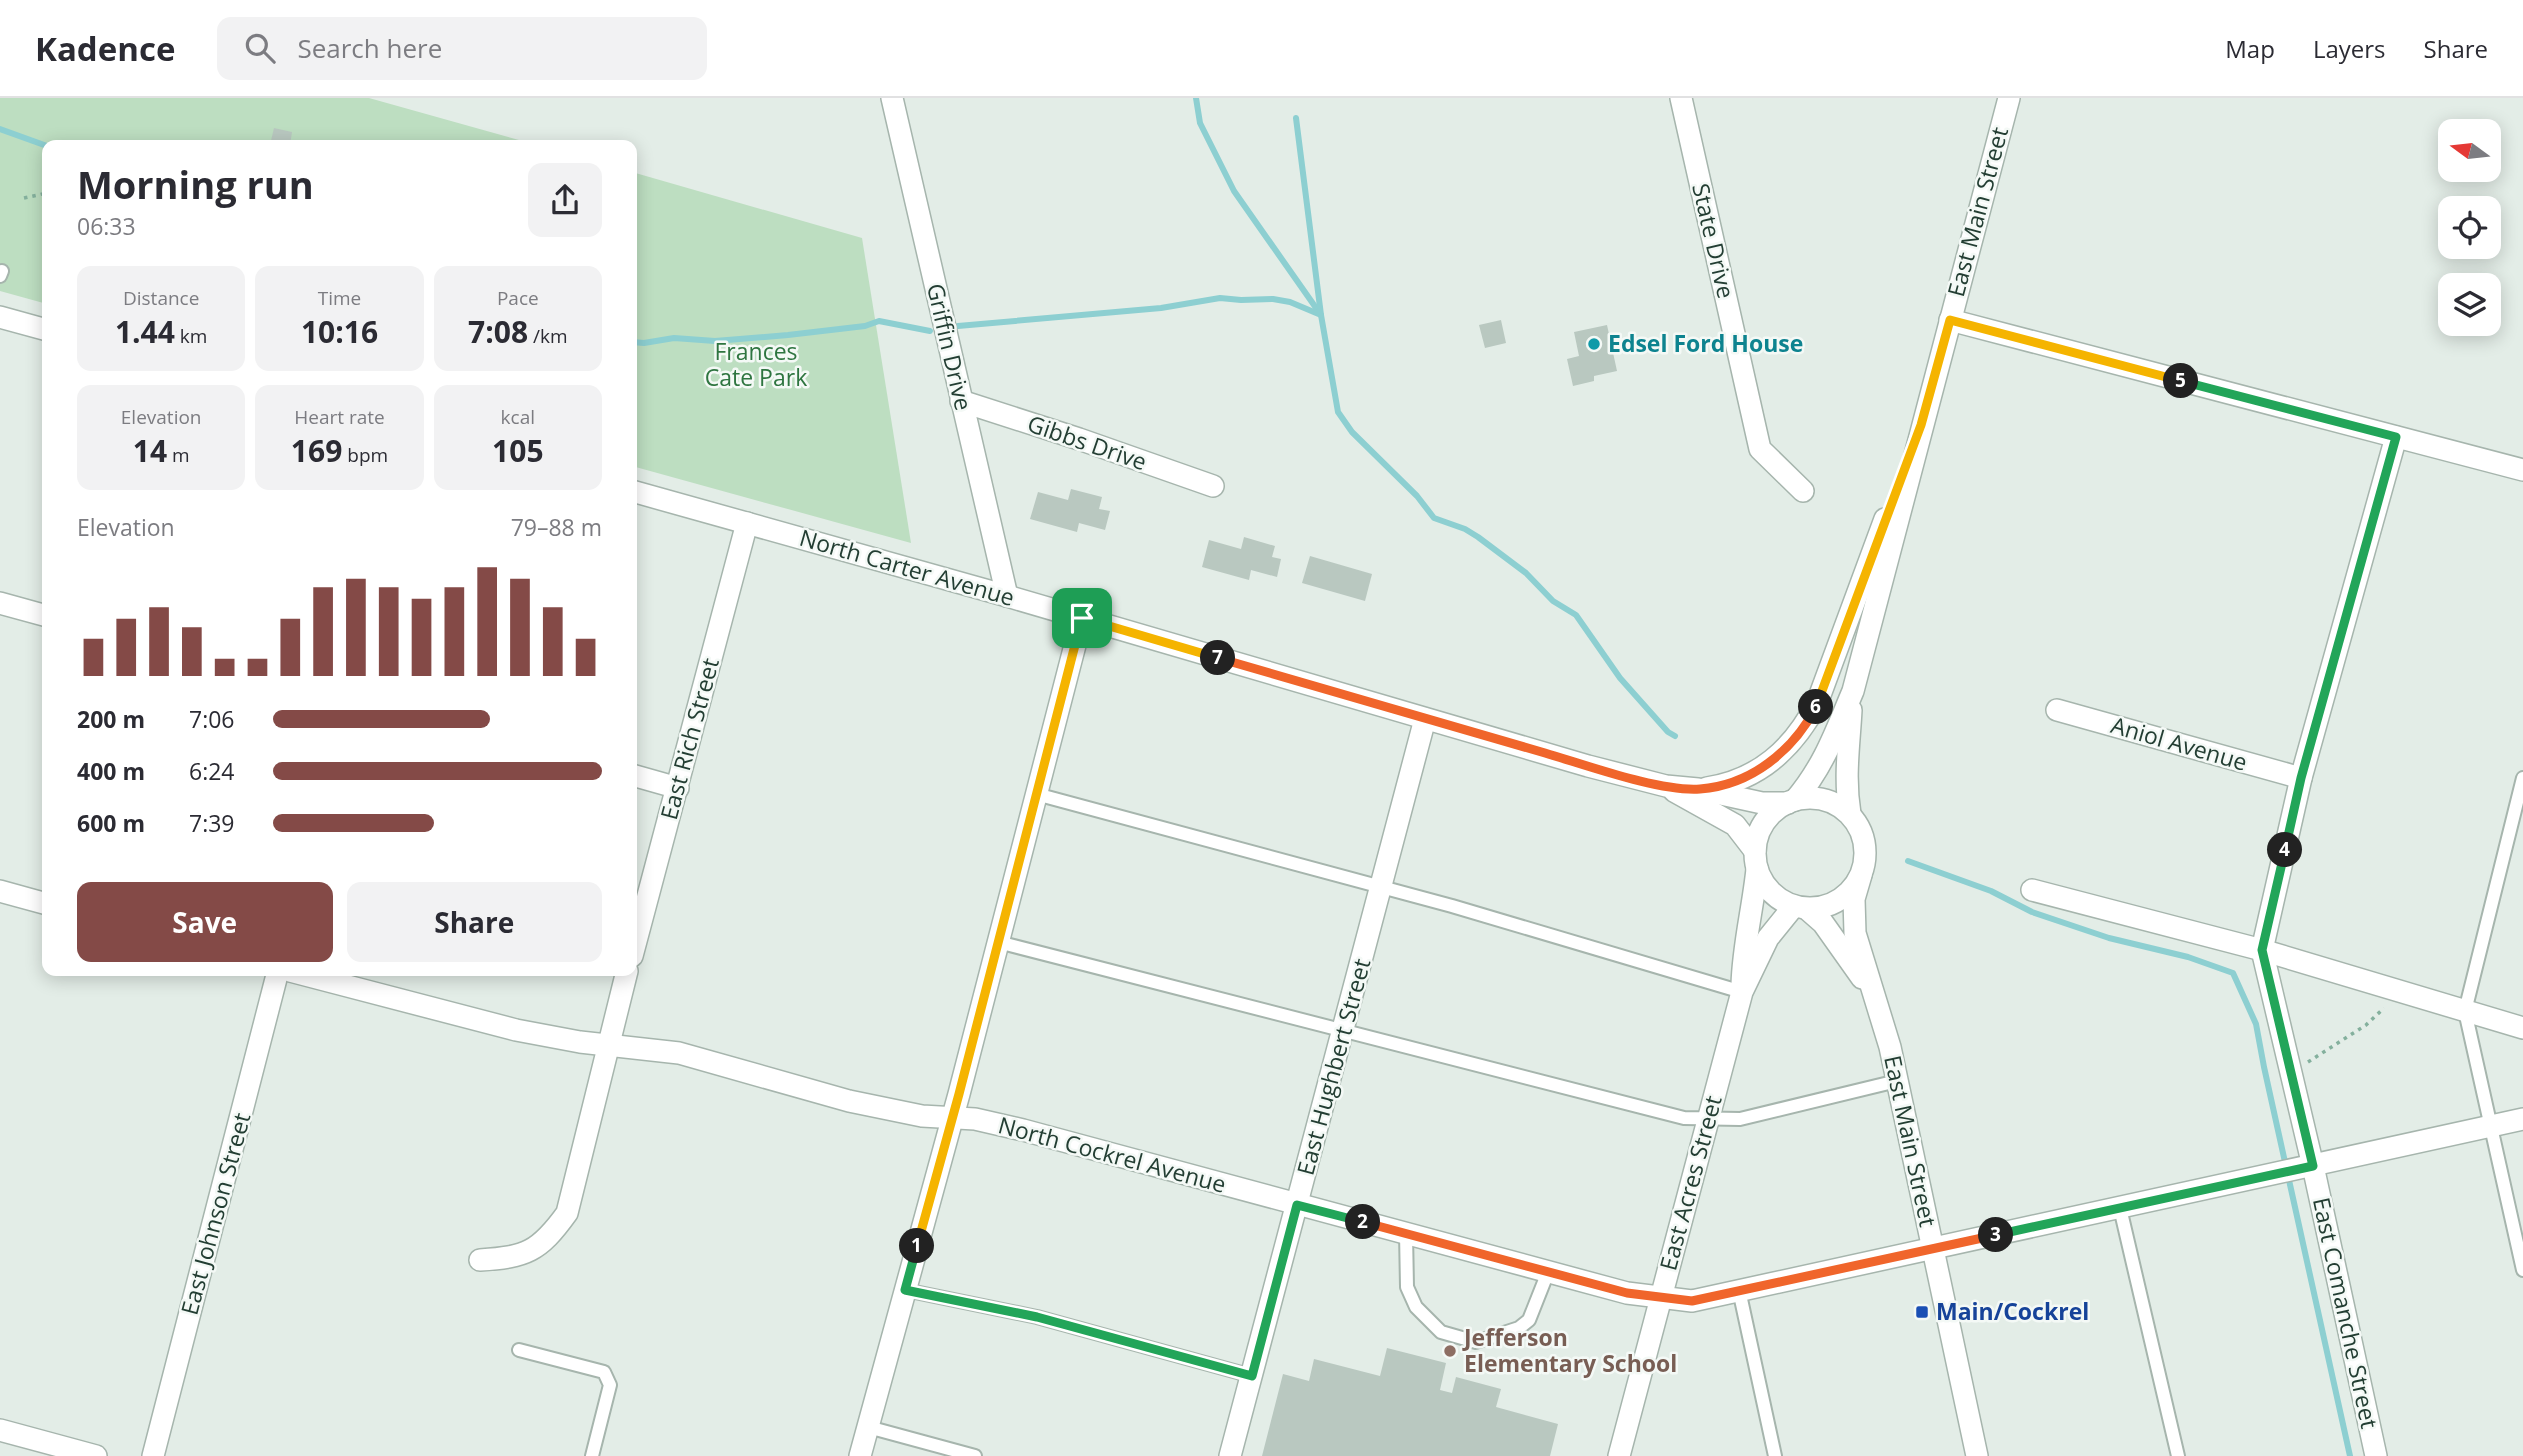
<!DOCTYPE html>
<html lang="en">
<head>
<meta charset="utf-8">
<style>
  body { margin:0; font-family:"Open Sans",sans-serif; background:#f2f2f3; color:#2b2b33; height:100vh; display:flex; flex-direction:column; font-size:26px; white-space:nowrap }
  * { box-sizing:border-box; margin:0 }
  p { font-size:23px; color:#7c7c81 }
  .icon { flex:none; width:38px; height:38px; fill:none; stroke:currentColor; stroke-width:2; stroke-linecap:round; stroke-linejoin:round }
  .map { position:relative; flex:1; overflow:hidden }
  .details { position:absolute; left:42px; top:42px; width:595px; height:836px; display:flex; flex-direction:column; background:#fff; border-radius:14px; box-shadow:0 4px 18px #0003 }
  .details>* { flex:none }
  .needle { width:46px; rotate:285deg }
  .buttons { position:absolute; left:2438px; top:21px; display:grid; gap:14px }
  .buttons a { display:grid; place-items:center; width:63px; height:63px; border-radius:14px; background:#fff; box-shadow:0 4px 18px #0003; font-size:35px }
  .pin { position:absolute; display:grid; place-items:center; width:60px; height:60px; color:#fff; margin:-30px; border-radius:14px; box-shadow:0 4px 10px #0006 }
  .km { position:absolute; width:35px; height:35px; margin:-18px; border-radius:50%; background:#222; color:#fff; font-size:19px; line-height:35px; text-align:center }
  .round { display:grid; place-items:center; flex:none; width:74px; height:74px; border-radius:14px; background:#f2f2f3 }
  .overview { display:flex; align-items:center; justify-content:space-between; height:119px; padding:0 35px }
  h1 { font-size:38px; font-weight:700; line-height:52px }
  .figures { display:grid; grid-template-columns:repeat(3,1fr); gap:10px; height:119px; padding:7px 35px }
  .figures div { display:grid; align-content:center; border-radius:14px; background:#f2f2f3; text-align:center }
  .figures b { font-size:30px; font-weight:700 }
  .figures small { font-size:19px; font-weight:400 }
  .figures p { font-size:19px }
  .chart { height:196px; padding:14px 35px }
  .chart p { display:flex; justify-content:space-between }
  .chart svg { width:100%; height:126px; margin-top:7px; stroke:#844a47; stroke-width:6 }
  .primary-button { display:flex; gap:14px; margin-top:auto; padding:14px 35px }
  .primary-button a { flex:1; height:80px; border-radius:14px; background:#844a47; color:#fff; font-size:28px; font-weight:700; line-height:80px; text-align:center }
  .primary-button a+a { background:#f2f2f3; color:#2b2b33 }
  ul { padding:0 35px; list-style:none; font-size:23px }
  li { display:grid; grid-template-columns:112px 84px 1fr; align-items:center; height:52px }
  li i { height:18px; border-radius:9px; background:#844a47 }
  header { display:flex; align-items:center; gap:42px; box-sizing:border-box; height:98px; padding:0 35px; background:#fff; border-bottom:2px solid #e1e1e2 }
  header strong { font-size:33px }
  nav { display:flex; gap:38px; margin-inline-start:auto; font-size:24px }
  .search { width:490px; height:63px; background:#f2f2f3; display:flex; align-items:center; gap:18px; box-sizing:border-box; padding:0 24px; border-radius:14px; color:#7c7c81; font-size:26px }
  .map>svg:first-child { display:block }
</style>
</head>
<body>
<header>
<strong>Kadence</strong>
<div class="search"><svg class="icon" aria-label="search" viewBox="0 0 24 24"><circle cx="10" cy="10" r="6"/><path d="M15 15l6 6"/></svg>Search here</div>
<nav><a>Map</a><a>Layers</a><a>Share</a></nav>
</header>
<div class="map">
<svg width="2523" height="1358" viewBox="0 0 2523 1358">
  <rect width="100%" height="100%" fill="#e3ede7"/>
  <g fill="#bddec1">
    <polygon points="0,0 369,0 537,47 47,47 47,206 0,193"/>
    <polygon points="632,74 862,140 911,445 632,368"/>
  </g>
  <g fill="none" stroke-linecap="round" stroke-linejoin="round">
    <g stroke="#8dcfd1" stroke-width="6">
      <polyline points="1196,0 1200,25 1234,93 1321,217 1338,314 1352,334 1417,398 1434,420 1465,431 1478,439 1526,475 1553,503 1576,517 1620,580 1668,634 1675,638"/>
      <polyline points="0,31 47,48"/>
      <polyline points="958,228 1161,210 1220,200 1241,202 1273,201 1290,204 1321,217 1296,20"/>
      <polyline points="632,244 644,245 674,240 715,243 788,237 865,228 879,223 930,233"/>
      <polyline points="1908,763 1991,793 2032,814 2109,840 2188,859 2233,875 2256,926 2264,969 2350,1358"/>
    </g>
  </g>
  <g fill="#b9c8c0">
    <polygon points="274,30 292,34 290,47 270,47"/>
    <polygon points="1501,222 1506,245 1485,250 1479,227"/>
    <polygon points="1607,227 1617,273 1594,278 1594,283 1573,288 1567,261 1579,258 1574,234"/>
    <polygon points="1071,391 1102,399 1099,411 1110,413 1105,432 1079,425 1077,434 1030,421 1038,394 1068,402"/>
    <polygon points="1244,439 1275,448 1272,459 1281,461 1277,479 1251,472 1249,482 1202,469 1209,442 1241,451"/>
    <polygon points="1310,458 1372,476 1365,503 1302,485"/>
    <polygon points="1387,1250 1446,1265 1440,1292 1452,1295 1456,1279 1501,1291 1496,1309 1558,1326 1550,1358 1262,1358 1283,1276 1309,1283 1314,1261 1380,1278"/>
  </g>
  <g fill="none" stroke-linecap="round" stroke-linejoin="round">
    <g stroke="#a6b5ad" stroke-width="16">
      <g id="service">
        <polyline points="0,178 2,173"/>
        <polyline points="2523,680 2465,913 2523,1172"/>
        <polyline points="1036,696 1452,808 1742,894"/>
        <polyline points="998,844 1684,1020 1740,1021 1897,983"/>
        <polyline points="2120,1110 2178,1358"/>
        <polyline points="1406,1135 1407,1189 1416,1209 1441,1234 1476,1244 1519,1230 1529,1222 1548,1174"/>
        <polyline points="905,1192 1037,1219 1252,1278"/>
        <polyline points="1739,1192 1775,1358"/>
        <polyline points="519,1252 604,1274 610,1287 592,1358"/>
        <polyline points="868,1329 975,1358"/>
      </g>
    </g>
    <g stroke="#a6b5ad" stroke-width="24">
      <g id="minor">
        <polyline points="892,0 1007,498"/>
        <polyline points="1681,0 1760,351 1803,393"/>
        <polyline points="1950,222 2523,372"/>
        <polyline points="961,303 1079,341 1213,388"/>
        <polyline points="0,505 47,518"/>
        <polyline points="2057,612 2301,680"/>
        <polyline points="632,677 678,690"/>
        <polyline points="2032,792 2262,852 2523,930"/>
        <polyline points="0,793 47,806"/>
        <polyline points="632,858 747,425"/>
        <polyline points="290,873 516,932 580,944 679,955 849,1003 922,1018 975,1021 1023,1032 1627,1195 1692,1203 2523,1021"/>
        <path d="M480,1162C526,1159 539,1154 567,1115L627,873"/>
        <polyline points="0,1332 96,1358"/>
        <polyline points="153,1358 278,873"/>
        <polyline points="860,1358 959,996 1082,520"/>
        <polyline points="1230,1358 1425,621"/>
        <polyline points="2376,1358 2313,1068 2262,852 2301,680 2396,339"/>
      </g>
    </g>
    <g stroke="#a6b5ad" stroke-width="24">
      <g id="tertiary">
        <polyline points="0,219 47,232"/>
        <polyline points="632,393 1007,498 1588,668 1666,688 1698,691 1762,705 1788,705"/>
        <path d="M1707,690C1759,682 1793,651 1817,605L1885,421"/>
        <polyline points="1674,693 1735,727 1755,753"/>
        <circle cx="1810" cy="755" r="55"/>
        <path d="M1795,702C1824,668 1836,633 1853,593L2009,0"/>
        <path d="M1850,716C1844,679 1849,649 1851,612"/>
        <polyline points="1861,777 1854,801 1855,835 1890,949 1977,1358"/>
        <polyline points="1807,811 1823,825 1862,880"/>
        <path d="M1742,887C1743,848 1753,810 1757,771"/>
        <polyline points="1619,1358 1742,894 1768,840 1794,808"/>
      </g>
    </g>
    <g stroke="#84b09d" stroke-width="3.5" stroke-dasharray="3.5 5" stroke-linecap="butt">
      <polyline points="24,100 47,95"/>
      <polyline points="2308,964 2366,927 2384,910"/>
    </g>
    <use href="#service" stroke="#fff" stroke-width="12"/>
    <use href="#minor" stroke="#fff" stroke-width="21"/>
    <use href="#tertiary" stroke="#fff" stroke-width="21"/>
  </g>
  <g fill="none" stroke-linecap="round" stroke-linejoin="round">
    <g stroke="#fff" stroke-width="14">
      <polyline id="split-1" points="917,1148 959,996 1082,520"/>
    </g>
    <g stroke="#fff" stroke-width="14">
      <polyline id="split-2" points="917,1148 905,1192 1037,1219 1252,1278 1297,1107 1363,1124"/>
    </g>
    <g stroke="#fff" stroke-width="14">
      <polyline id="split-3" points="1363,1124 1627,1195 1692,1203 1996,1137"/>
    </g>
    <g stroke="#fff" stroke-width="14">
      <polyline id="split-4" points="1996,1137 2313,1068 2262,852 2285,752"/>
    </g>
    <g stroke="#fff" stroke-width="14">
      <polyline id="split-5" points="2181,283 2396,339 2301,680 2285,752"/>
    </g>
    <g stroke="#fff" stroke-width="14">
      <polyline id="split-6" points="1816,609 1921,327 1950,222 2181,283"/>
    </g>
    <g stroke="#fff" stroke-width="14">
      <path id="split-7" d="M1218,560C1327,592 1436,624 1545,655C1586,667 1660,694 1700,691C1751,687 1793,653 1816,609"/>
    </g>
    <g stroke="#fff" stroke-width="14">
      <polyline id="split-8" points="1082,520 1218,560"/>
    </g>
    <use href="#split-1" stroke="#f5b400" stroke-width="9"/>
    <use href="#split-2" stroke="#22a559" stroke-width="9"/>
    <use href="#split-3" stroke="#f0652b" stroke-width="9"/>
    <use href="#split-4" stroke="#22a559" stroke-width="9"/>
    <use href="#split-5" stroke="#22a559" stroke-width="9"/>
    <use href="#split-6" stroke="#f5b400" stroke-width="9"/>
    <use href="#split-7" stroke="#f0652b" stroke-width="9"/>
    <use href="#split-8" stroke="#f5b400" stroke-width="9"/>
  </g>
  <circle fill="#0f9aa8" stroke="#f4f9f6" stroke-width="2.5" cx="1594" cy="246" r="7"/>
  <rect fill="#1a4fb4" stroke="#f4f9f6" stroke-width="2.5" x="1915" y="1207" width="14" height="14" rx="3.5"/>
  <circle fill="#8d6e63" stroke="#f4f9f6" stroke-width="2.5" cx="1450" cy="1253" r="7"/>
  <g text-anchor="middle" stroke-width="5" stroke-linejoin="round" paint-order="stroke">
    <g font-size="23" fill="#233e33" stroke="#f4f9f6">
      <text transform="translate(1978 114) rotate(-75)" y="8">East Main Street</text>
      <text transform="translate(1713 143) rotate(77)" y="8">State Drive</text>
      <text transform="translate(949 249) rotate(77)" y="8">Griffin Drive</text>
      <text transform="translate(1087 345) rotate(19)" y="8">Gibbs Drive</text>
      <text transform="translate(907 470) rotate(16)" y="8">North Carter Avenue</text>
      <text transform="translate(690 641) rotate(-75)" y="8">East Rich Street</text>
      <text transform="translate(2179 646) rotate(16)" y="8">Aniol Avenue</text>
      <text transform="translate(1334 969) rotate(-75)" y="8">East Hughbert Street</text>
      <text transform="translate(1910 1043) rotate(78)" y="8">East Main Street</text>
      <text transform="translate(1112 1057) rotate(15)" y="8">North Cockrel Avenue</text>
      <text transform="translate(1691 1085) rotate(-75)" y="8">East Acres Street</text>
      <text transform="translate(216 1116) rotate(-75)" y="8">East Johnson Street</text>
      <text transform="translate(2345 1215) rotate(78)" y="8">East Comanche Street</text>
    </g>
    <g font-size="23" font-weight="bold" fill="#0d838f" stroke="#f4f9f6" text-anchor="start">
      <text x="1608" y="254">Edsel Ford House</text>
    </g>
    <g font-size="23" fill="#2e7540" stroke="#f4f9f6">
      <text x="756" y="262">Frances<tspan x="756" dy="26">Cate Park</tspan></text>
    </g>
    <g font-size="23" font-weight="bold" fill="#164399" stroke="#f4f9f6" text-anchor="start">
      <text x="1936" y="1222">Main/Cockrel</text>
    </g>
    <g font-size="23" font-weight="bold" fill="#785e54" stroke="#f4f9f6" text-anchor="start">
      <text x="1464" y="1248">Jefferson<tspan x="1464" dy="26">Elementary School</tspan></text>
    </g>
  </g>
</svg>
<div class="buttons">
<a><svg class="needle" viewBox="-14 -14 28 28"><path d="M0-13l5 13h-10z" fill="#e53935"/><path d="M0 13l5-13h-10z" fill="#7c7c81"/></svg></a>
<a><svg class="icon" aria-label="locate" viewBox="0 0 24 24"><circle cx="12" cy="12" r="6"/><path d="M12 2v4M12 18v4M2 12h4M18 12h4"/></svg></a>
<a><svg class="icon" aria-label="layers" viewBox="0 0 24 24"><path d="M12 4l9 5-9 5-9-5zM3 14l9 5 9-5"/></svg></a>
</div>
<div class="pin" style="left:1082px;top:520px;background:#1e9e55"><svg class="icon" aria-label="arrive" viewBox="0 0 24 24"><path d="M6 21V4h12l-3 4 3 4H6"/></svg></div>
<b class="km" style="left:917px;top:1148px">1</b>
<b class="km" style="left:1363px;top:1124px">2</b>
<b class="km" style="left:1996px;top:1137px">3</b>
<b class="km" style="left:2285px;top:752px">4</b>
<b class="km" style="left:2181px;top:283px">5</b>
<b class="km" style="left:1816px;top:609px">6</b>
<b class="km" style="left:1218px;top:560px">7</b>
<section class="details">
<div class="overview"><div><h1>Morning run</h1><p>06:33</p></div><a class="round"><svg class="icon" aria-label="share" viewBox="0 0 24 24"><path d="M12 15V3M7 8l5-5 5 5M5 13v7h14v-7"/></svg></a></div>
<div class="figures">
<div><p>Distance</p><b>1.44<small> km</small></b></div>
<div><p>Time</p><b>10:16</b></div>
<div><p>Pace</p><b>7:08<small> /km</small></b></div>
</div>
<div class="figures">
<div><p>Elevation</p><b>14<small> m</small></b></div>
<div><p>Heart rate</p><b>169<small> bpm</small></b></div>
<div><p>kcal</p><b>105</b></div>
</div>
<div class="chart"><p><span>Elevation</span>79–88 m</p>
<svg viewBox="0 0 160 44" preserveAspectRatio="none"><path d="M5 44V31M15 44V24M25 44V20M35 44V27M45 44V38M55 44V38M65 44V24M75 44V13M85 44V10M95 44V13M105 44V17M115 44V13M125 44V6M135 44V10M145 44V20M155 44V31"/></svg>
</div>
<ul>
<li><b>200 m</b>7:06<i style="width:66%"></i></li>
<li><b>400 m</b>6:24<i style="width:100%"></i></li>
<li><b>600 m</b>7:39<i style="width:49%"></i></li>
</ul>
<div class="primary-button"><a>Save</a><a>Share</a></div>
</section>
</div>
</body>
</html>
